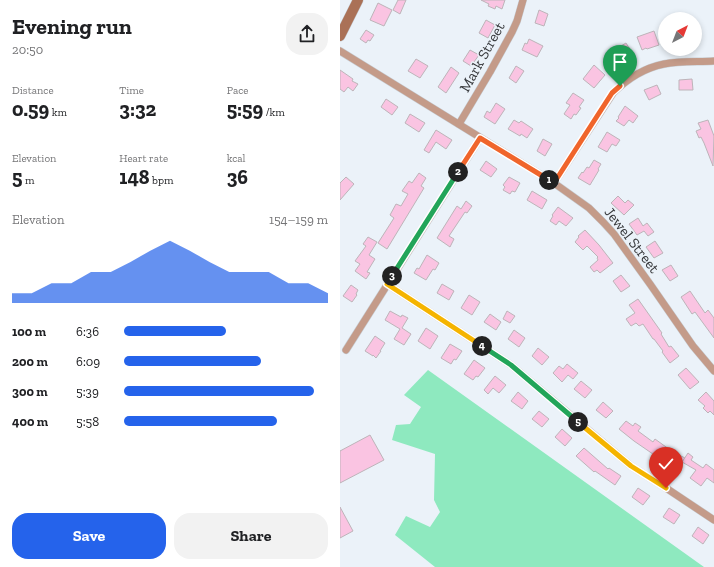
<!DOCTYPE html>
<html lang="en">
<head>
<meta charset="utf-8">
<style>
  body { margin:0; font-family:"Zilla Slab",serif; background:#f2f2f2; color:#202124; height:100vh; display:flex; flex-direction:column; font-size:15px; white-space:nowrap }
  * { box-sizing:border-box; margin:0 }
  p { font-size:13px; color:#757577 }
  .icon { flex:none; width:22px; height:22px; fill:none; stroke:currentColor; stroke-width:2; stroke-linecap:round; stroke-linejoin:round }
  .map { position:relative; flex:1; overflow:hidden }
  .side { display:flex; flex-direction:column; background:#fff; width:340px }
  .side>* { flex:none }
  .needle { width:26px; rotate:42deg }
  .fabs { position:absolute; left:318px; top:12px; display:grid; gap:8px }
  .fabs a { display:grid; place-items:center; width:44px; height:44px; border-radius:50%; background:#fff; box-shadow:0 2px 6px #0003; font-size:20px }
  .pin { position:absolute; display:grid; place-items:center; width:34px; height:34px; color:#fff; margin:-41px -17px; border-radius:50% 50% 50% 0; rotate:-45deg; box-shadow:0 0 4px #0007 }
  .pin .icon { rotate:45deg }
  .km { position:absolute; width:20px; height:20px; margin:-10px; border-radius:50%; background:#222; color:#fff; font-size:11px; line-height:20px; text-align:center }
  .round { display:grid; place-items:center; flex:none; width:42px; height:42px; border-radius:16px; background:#f2f2f2 }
  .headline { display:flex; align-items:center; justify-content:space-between; height:68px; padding:0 12px }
  h1 { font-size:22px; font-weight:700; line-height:30px }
  .stats { display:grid; grid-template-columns:repeat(3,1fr); gap:6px; height:68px; padding:4px 12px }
  .stats div { display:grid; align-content:center }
  .stats b { font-size:20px; font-weight:700 }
  .stats small { font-size:11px; font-weight:400 }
  .stats p { font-size:11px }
  .chart { height:112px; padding:8px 12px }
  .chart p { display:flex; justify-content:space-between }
  .chart svg { width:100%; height:72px; margin-top:4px; fill:#2563eb; opacity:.7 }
  .cta { display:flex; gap:8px; margin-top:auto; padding:8px 12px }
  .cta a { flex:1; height:46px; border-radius:16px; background:#2563eb; color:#fff; font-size:16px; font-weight:700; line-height:46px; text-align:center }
  .cta a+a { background:#f2f2f2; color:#202124 }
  ul { padding:0 12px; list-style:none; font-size:13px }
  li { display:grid; grid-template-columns:64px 48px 1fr; align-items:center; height:30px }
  li i { height:10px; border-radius:5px; background:#2563eb }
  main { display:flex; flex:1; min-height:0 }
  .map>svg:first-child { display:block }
</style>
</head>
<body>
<main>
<section class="side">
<div class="headline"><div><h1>Evening run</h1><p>20:50</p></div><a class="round"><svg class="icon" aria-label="share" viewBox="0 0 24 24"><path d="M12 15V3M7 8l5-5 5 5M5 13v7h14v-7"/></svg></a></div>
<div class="stats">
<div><p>Distance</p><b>0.59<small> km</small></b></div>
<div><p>Time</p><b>3:32</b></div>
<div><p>Pace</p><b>5:59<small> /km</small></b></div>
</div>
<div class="stats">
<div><p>Elevation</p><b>5<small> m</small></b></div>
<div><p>Heart rate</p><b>148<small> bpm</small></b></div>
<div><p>kcal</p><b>36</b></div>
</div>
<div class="chart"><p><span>Elevation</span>154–159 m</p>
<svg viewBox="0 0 160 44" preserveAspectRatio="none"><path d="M0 44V38L10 38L20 32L30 32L40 25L50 25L60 19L70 12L80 6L90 12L100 19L110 25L120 25L130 25L140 32L150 32L160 38V44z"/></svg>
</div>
<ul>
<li><b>100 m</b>6:36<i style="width:50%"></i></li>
<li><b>200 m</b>6:09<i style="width:67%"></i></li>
<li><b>300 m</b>5:39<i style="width:93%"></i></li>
<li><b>400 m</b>5:58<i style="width:75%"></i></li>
</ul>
<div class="cta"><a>Save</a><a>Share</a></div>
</section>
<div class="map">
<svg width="374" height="567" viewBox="0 0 374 567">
  <rect width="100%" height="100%" fill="#ebf2f9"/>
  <polygon fill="#8ee9bf" points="88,370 364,567 95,567 55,535 66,516 90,527 100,512 94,500 95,454 52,440 56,425 70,424 81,407 64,395"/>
  <g fill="#fac4e2" stroke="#bdb4b9">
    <polygon points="58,0 66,0 60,14 53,10"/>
    <polygon points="141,0 165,0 162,9 156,6 155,9 148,6 149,4"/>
    <polygon points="38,3 52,10 44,26 30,20"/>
    <polygon points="199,10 208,14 204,26 195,23"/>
    <polygon points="146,20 155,25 148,38 139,33"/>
    <polygon points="26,30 34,35 30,41 28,40 26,43 20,39"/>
    <polygon points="314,31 319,45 307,49 306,48 302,50 297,37"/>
    <polygon points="189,39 203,46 197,57 182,50 185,43 187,44"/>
    <polygon points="286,43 293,54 276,64 269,53"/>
    <polygon points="130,50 139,55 131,66 123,61"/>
    <polygon points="76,59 88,66 80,78 68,71"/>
    <polygon points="254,65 265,75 254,88 243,79"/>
    <polygon points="176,66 184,71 176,83 169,78"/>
    <polygon points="111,67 119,73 106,93 98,87"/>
    <polygon points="0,70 13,79 12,81 18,84 13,91 8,87 4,92 0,89"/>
    <polygon points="352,79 353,90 339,90 339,80"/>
    <polygon points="317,85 321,94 309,100 304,90"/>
    <polygon points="233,93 244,100 239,107 241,108 236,115 234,114 231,119 224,114 230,105 226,103"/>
    <polygon points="46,99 58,107 52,115 41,107"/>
    <polygon points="156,103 165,109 155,124 144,117 147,111 150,113"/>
    <polygon points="285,106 298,116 293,123 289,120 284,126 276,121 279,118 278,117"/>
    <polygon points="70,114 85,123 79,132 65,123"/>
    <polygon points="174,120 179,123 181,121 193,129 187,138 181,134 180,136 168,129"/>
    <polygon points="368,120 374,136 373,166 364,143 361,137 359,138 356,131 361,129 358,123"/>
    <polygon points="96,130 112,140 106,149 96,142 89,153 84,150"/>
    <polygon points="267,132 280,140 276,146 272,144 267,152 258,147"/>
    <polygon points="203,139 212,144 205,156 197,151"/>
    <polygon points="254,160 261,164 258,169 259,170 250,185 238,178 242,172 243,173 247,167 249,168"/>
    <polygon points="146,161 157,169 151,177 140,170"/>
    <polygon points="79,173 86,178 81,186 84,188 47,249 38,243 54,218 50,215 56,204 61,206 68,194 62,191 69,181 72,183"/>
    <polygon points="6,177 14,184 0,200 0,183"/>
    <polygon points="169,177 180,183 175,192 172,191 170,194 163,190 165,187 163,185"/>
    <polygon points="192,191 207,200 202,209 187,200"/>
    <polygon points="278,196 285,203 288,200 294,205 284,215 271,203"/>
    <polygon points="126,201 132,206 127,213 125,212 109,236 114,239 110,247 97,238 117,206 121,209"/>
    <polygon points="218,207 233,218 226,226 219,221 216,225 210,221 213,216 212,215"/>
    <polygon points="298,218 303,226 307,223 314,232 308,236 304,231 297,235 289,224"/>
    <polygon points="245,230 259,245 273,263 260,273 257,270 254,272 250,267 258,260 257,258 258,257 247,246 243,250 235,242 239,237 238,236"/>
    <polygon points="28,237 37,242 29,255 35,259 27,272 30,273 26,279 15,271 20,264 15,261 26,246 23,244"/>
    <polygon points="315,241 323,253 314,258 306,247"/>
    <polygon points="87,255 99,263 95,270 93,269 86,280 74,273 77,268 79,269"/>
    <polygon points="331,265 338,276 330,281 322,270"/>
    <polygon points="281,275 290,286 281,292 273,281"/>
    <polygon points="102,284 114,291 109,300 97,293"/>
    <polygon points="11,285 18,290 16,294 17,295 12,302 3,296"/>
    <polygon points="350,291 365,313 368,310 374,318 374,338 355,312 352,314 341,297"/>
    <polygon points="129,295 140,302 132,315 121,308"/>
    <polygon points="298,299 322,333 321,334 329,347 331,346 339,356 330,363 322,352 323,351 314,339 313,339 303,324 299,326 296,323 291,326 286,319 295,313 289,305"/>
    <polygon points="50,311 61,317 62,315 68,318 62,328 71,334 64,345 54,339 60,329 45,320"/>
    <polygon points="167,311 175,316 170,323 163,319"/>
    <polygon points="150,314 161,322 156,330 144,322"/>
    <polygon points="86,328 98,336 90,349 78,341"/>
    <polygon points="174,330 185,338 179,347 168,339"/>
    <polygon points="35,336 45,343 40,351 41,351 36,358 33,355 33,356 25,351"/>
    <polygon points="110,344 122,351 116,360 114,359 111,364 101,358"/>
    <polygon points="198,348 209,357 202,365 192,356"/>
    <polygon points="134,360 145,368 138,377 136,376 133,380 124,374"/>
    <polygon points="227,364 238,373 233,379 228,375 222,382 213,373 219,366 223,369"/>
    <polygon points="346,368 359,382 350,389 338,375"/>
    <polygon points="155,376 166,385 159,393 153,388 148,394 144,390"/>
    <polygon points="241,381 252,390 245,398 234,389"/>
    <polygon points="178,392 188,401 182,409 171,401"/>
    <polygon points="366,392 374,401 374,415 370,411 368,413 363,408 365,406 358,400"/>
    <polygon points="263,402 273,411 266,418 256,410"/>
    <polygon points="199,411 209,419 202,427 192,419"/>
    <polygon points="286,421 293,426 295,423 301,427 298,431 313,442 315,439 333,452 345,458 337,471 325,464 326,463 294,441 279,429"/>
    <polygon points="222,429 232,438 225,446 215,437"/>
    <polygon points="30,435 44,460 0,483 0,451"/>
    <polygon points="244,448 268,469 269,468 281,476 275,485 255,471 254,472 236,456"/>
    <polygon points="348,453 353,457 351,460 363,468 366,464 374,470 374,483 367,478 361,486 350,478 356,470 342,462"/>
    <polygon points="298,488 310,496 303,505 292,497"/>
    <polygon points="0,507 13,531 0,538"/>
    <polygon points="329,508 340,515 334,524 323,517"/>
    <polygon points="358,527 369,535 363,544 352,536"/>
  </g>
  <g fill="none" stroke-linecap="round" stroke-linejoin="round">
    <g stroke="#c7cdd3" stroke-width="8">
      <g id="street">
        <polyline points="0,51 214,183 249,208 264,223 274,234 310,284 353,346 374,371"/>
        <polyline points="119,124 150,72 172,32 177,21 183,0"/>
        <path d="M214,183L273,93C287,79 304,68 324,64C340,61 358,62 374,61"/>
        <polyline points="47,284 171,365 291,466 326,488 374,520"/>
        <polyline points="6,350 140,138"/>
      </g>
    </g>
    <g stroke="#c7cdd3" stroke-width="11">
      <polyline id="secondary" points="0,36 18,0"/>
    </g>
    <use href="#street" stroke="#c49b89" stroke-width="7"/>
    <use href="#secondary" stroke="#aa7157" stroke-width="10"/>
  </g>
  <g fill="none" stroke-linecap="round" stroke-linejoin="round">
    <g stroke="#fff" stroke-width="8">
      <polyline id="split-1" points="209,180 214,183 272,93 280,86"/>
    </g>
    <g stroke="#fff" stroke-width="8">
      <polyline id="split-2" points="118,172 140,138 209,180"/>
    </g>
    <g stroke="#fff" stroke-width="8">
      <polyline id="split-3" points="52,276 118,172"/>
    </g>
    <g stroke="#fff" stroke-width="8">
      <polyline id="split-4" points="52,276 47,284 142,346"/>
    </g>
    <g stroke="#fff" stroke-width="8">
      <polyline id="split-5" points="142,346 171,365 238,422"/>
    </g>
    <g stroke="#fff" stroke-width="8">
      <polyline id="split-6" points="238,422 291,466 326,488"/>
    </g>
    <use href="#split-1" stroke="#f0652b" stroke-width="5"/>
    <use href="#split-2" stroke="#f0652b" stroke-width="5"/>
    <use href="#split-3" stroke="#22a559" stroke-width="5"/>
    <use href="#split-4" stroke="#f5b400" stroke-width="5"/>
    <use href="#split-5" stroke="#22a559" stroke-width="5"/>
    <use href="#split-6" stroke="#f5b400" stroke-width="5"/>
  </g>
  <g text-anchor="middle" stroke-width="3" stroke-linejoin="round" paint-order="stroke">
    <g font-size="15" fill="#35373a" stroke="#ebf2f9">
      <text transform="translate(142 57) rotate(-61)" y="5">Mark Street</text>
      <text transform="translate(292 240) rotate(52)" y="5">Jewel Street</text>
    </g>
  </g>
</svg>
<div class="fabs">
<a><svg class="needle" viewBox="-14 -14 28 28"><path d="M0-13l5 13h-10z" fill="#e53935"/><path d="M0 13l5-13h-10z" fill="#757577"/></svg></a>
</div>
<div class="pin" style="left:280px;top:86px;background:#1e9e55"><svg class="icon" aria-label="arrive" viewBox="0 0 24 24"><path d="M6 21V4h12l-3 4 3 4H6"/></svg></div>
<div class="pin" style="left:326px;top:488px;background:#d93025"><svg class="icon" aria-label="check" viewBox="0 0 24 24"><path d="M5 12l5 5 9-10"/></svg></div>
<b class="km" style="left:209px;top:180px">1</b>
<b class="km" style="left:118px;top:172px">2</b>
<b class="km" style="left:52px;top:276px">3</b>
<b class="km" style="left:142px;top:346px">4</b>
<b class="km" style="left:238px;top:422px">5</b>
</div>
</main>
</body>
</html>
